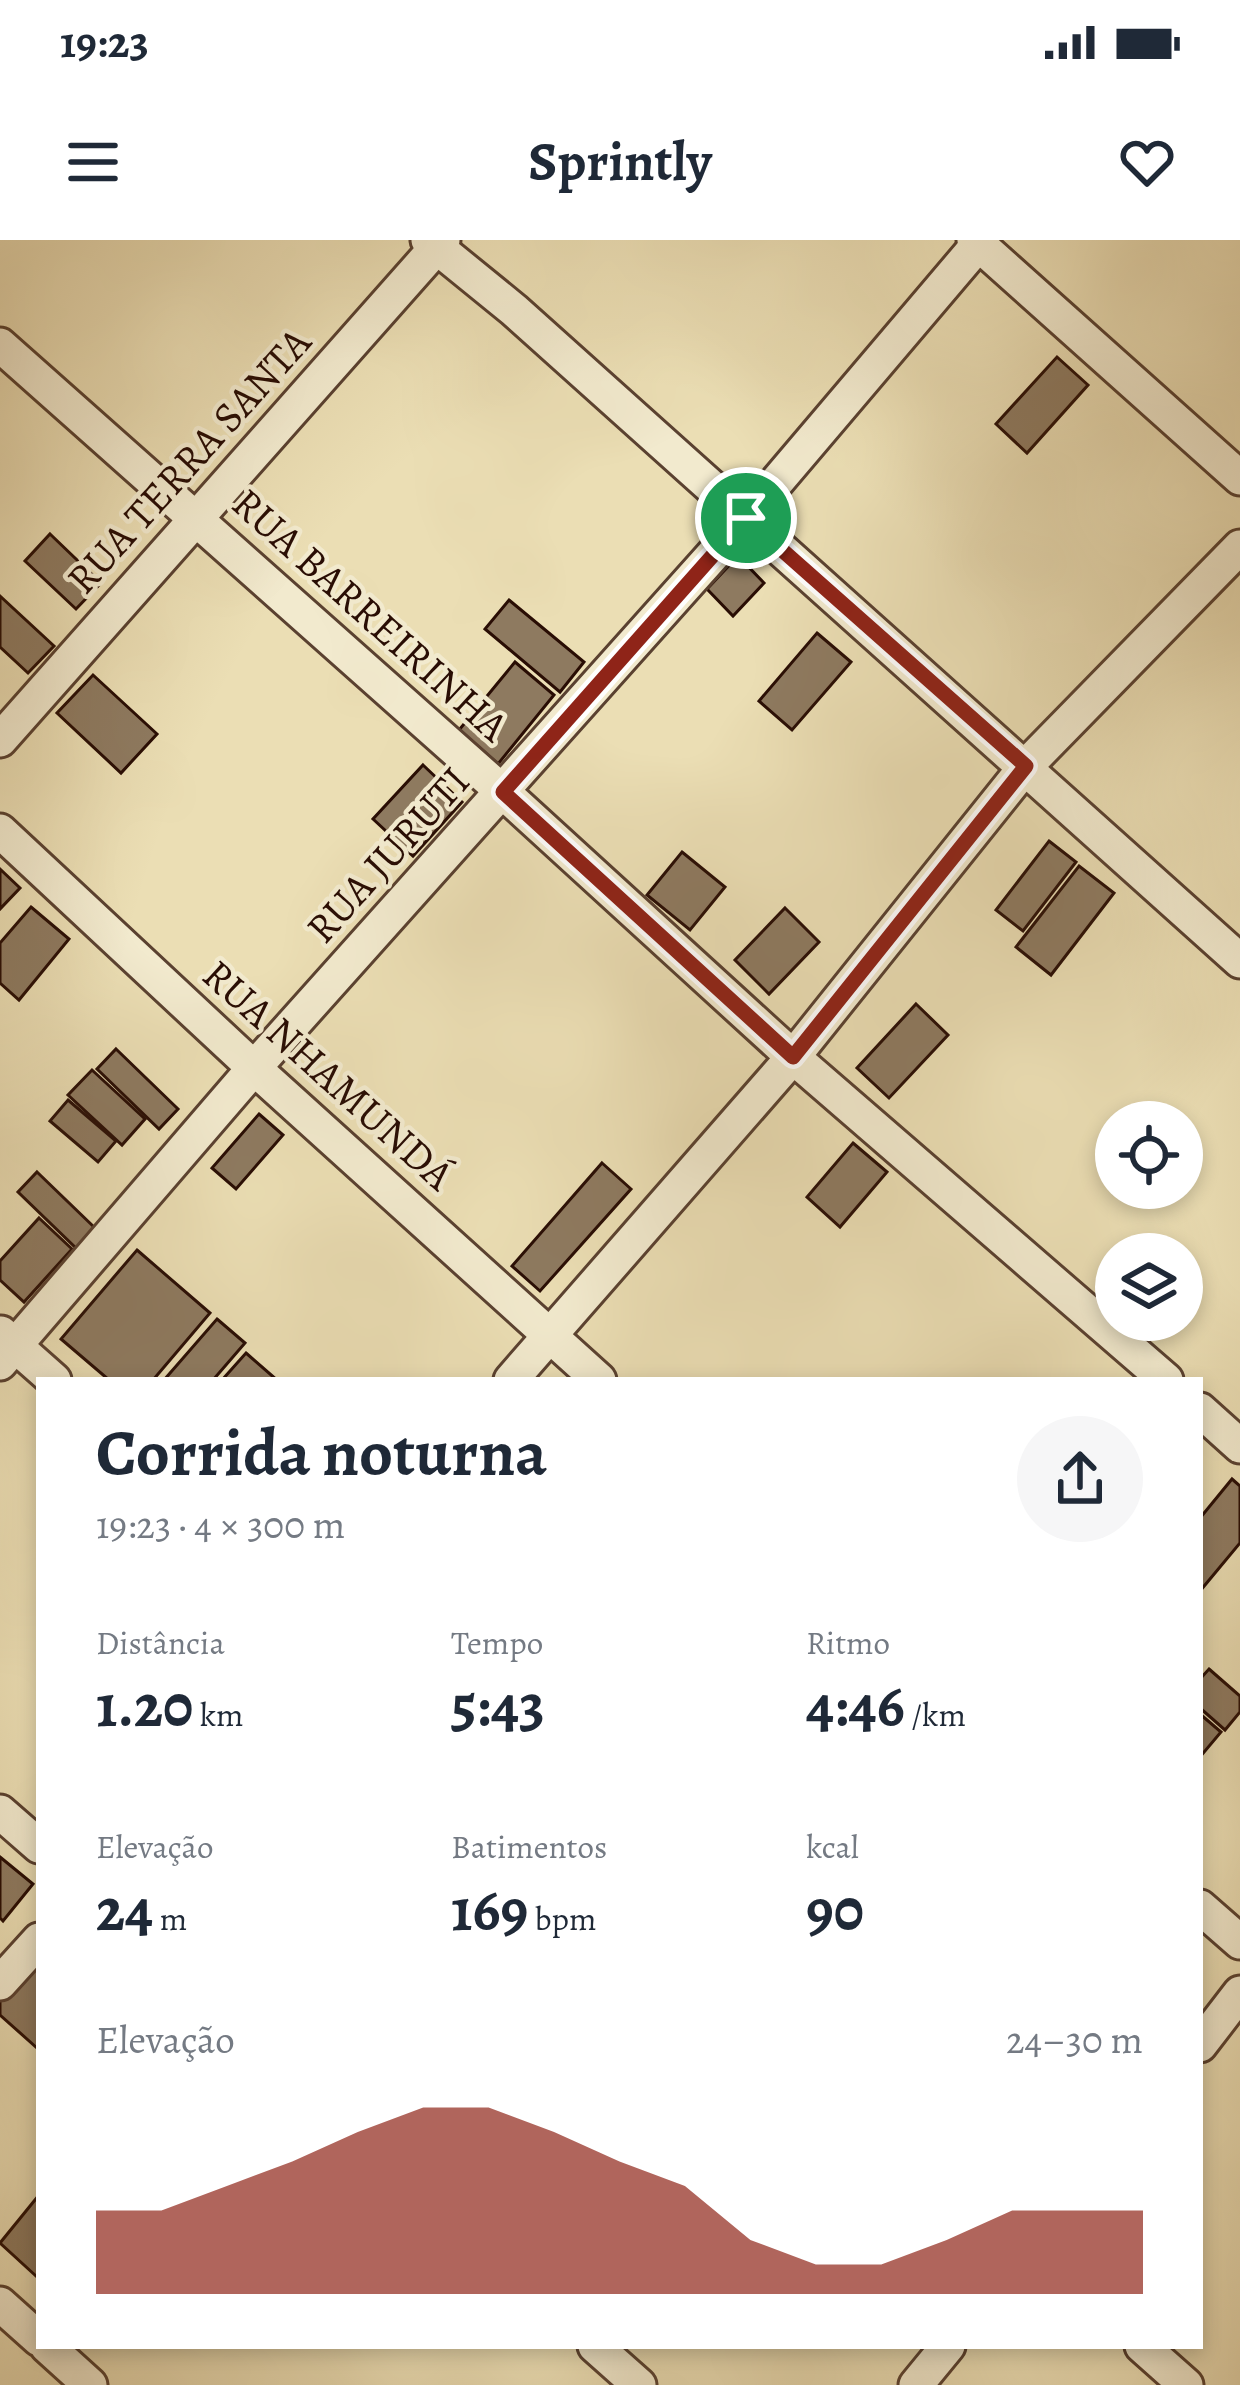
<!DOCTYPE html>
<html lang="pt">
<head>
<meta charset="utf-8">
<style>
  body { margin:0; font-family:Alegreya,serif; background:#f6f6f7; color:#1f2937; height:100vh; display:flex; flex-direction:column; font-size:45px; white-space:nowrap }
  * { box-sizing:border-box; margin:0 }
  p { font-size:39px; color:#747a83 }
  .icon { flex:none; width:66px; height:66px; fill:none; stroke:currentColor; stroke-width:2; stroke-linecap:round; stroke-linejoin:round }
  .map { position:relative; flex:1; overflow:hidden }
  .details { position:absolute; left:36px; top:1137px; width:1167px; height:972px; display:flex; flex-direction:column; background:#fff; border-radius:0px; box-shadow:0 6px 18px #0003 }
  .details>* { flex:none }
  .buttons { position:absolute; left:1095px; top:861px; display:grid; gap:24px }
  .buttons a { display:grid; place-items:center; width:108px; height:108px; border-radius:50%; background:#fff; box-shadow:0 6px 18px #0003; font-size:60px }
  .pin { position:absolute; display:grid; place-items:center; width:102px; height:102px; color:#fff; margin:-51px; border:6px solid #fff; border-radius:50%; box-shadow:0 3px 12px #0007 }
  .round { display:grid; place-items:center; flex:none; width:126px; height:126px; border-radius:63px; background:#f6f6f7 }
  .headline { display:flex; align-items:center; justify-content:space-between; height:204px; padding:0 60px }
  h1 { font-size:66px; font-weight:700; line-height:90px }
  .stats { display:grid; grid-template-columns:repeat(3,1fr); gap:18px; height:204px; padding:12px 60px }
  .stats div { display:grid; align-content:center }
  .stats b { font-size:60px; font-weight:700 }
  .stats small { font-size:33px; font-weight:400 }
  .stats p { font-size:33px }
  .chart { height:336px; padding:24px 60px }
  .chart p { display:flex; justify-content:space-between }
  .chart svg { width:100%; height:216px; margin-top:12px; fill:#8f2418; opacity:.7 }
  .status { display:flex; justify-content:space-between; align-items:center; height:84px; padding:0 60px; background:#fff; direction:ltr }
  .status svg { height:33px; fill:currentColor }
  header { display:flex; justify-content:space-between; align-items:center; height:156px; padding:0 60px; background:#fff; font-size:54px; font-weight:700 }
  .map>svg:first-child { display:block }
</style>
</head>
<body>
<div class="status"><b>19:23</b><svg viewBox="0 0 49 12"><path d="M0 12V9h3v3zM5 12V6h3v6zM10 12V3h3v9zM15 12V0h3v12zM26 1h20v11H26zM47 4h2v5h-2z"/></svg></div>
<header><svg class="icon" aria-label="menu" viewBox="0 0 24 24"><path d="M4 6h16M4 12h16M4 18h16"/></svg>Sprintly<svg class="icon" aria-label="heart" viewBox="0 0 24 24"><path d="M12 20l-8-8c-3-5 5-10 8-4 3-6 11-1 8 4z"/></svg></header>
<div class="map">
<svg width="1240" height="2145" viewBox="0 0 1240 2145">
  <rect width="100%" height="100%" fill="#ebdeb4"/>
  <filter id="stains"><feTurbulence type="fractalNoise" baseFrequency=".00167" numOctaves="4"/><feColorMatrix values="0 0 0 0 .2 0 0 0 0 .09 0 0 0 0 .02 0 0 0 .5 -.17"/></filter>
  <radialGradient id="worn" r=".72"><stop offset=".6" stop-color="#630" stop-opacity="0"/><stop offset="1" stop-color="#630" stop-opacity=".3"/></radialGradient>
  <g fill="#8e7a60" stroke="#290d04" stroke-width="3">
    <polygon points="1057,117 1088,145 1027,213 996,184"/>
    <polygon points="50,294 101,343 76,369 25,321"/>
    <polygon points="738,316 764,343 733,376 707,349"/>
    <polygon points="0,356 54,406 28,433 0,407"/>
    <polygon points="509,360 584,422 560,452 485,389"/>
    <polygon points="817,393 851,422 792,490 759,461"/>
    <polygon points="515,422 554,455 498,524 459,490"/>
    <polygon points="93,435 157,494 121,533 57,473"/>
    <polygon points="423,525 462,562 413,616 373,579"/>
    <polygon points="1049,601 1076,622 1023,691 996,670"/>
    <polygon points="682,612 725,647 690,690 647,655"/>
    <polygon points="1079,626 1114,653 1051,735 1016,707"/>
    <polygon points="0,629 20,648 0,669"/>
    <polygon points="31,667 69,699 19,760 0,743 0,703"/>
    <polygon points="785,668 819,702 769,754 735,720"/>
    <polygon points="916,764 948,795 889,858 857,828"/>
    <polygon points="116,809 178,869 159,889 97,829"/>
    <polygon points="92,830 145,879 122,905 68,855"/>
    <polygon points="68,860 116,901 98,922 50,881"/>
    <polygon points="259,874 283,895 236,949 212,928"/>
    <polygon points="853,903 887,932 840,987 807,957"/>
    <polygon points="602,923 631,949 540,1051 512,1026"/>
    <polygon points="37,932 95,988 76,1008 18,952"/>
    <polygon points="39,978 72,1009 24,1062 0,1040 0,1021"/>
    <polygon points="137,1010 210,1073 153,1140 109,1140 61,1099"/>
    <polygon points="217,1079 245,1103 213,1140 164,1140"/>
    <polygon points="246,1113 277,1140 222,1140"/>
    <polygon points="1232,1239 1240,1246 1240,1303 1200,1351 1200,1278"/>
    <polygon points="1209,1429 1240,1456 1240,1472 1225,1490 1200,1468 1200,1439"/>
    <polygon points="1200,1474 1221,1492 1200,1517"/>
    <polygon points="0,1617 33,1644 3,1681 0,1678"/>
    <polygon points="39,1715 39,1806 37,1808 0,1775 0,1759"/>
    <polygon points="39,1955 39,2033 36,2036 0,2003"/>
  </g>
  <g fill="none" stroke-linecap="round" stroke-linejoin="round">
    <g stroke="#5a4130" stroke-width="39">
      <g id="minor">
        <polyline points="428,0 514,70 1240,721"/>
        <polyline points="974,0 1240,238"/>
        <polyline points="0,105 503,552 793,817 1166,1140"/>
        <polyline points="0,500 443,0"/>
        <polyline points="0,591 254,828 599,1140"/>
        <polyline points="1,1093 54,1140"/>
        <polyline points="0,1123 254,828 746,278 982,0"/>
        <polyline points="511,1140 793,817 1026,526 1240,307"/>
        <polyline points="1200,1170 1240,1206"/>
        <polyline points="0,1572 39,1606"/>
        <polyline points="1200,1667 1240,1702"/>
        <polyline points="0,1743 39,1700"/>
        <polyline points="1200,1805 1240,1753"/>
        <polyline points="0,2064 39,2099"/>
        <polyline points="47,2106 90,2145"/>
        <polyline points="595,2106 639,2145"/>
        <polyline points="1142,2106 1186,2145"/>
        <polyline points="916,2145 948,2106"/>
      </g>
    </g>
    <use href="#minor" stroke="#f2eace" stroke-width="33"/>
  </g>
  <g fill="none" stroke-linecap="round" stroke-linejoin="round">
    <g stroke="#fff" stroke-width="24">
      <polygon id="route" points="746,278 1026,526 793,817 503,552"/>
    </g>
    <use href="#route" stroke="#8f2418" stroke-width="15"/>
  </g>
  <g text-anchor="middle" stroke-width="9" stroke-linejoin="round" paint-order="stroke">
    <g font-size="42" fill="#290d04" stroke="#f2eace">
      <text transform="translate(188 220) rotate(-48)" y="15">RUA TERRA SANTA</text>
      <text transform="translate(371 374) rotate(42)" y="15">RUA BARREIRINHA</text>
      <text transform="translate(387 614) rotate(-48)" y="15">RUA JURUTI</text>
      <text transform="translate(329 834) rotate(42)" y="15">RUA NHAMUNDÁ</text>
    </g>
  </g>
  <rect width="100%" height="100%" filter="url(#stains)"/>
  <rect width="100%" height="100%" fill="url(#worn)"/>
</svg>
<div class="buttons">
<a><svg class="icon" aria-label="locate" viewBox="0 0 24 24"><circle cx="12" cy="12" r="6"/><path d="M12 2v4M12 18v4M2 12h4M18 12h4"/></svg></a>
<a><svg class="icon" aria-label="layers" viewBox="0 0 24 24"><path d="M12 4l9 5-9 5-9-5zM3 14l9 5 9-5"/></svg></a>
</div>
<div class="pin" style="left:746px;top:278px;background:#1e9e55"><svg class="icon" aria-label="arrive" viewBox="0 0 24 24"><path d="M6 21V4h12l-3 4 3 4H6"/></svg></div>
<section class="details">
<div class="headline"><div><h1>Corrida noturna</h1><p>19:23 · 4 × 300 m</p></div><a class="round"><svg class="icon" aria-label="share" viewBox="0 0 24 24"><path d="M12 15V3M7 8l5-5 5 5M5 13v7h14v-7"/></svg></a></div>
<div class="stats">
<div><p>Distância</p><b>1.20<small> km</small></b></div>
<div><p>Tempo</p><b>5:43</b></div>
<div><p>Ritmo</p><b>4:46<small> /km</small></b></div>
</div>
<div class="stats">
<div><p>Elevação</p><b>24<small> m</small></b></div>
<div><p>Batimentos</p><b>169<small> bpm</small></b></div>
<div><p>kcal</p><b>90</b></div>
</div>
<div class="chart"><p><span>Elevação</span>24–30 m</p>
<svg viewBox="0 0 160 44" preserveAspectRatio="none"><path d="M0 44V27L10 27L20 22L30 17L40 11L50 6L60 6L70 11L80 17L90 22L100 33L110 38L120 38L130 33L140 27L150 27L160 27V44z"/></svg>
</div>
</section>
</div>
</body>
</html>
